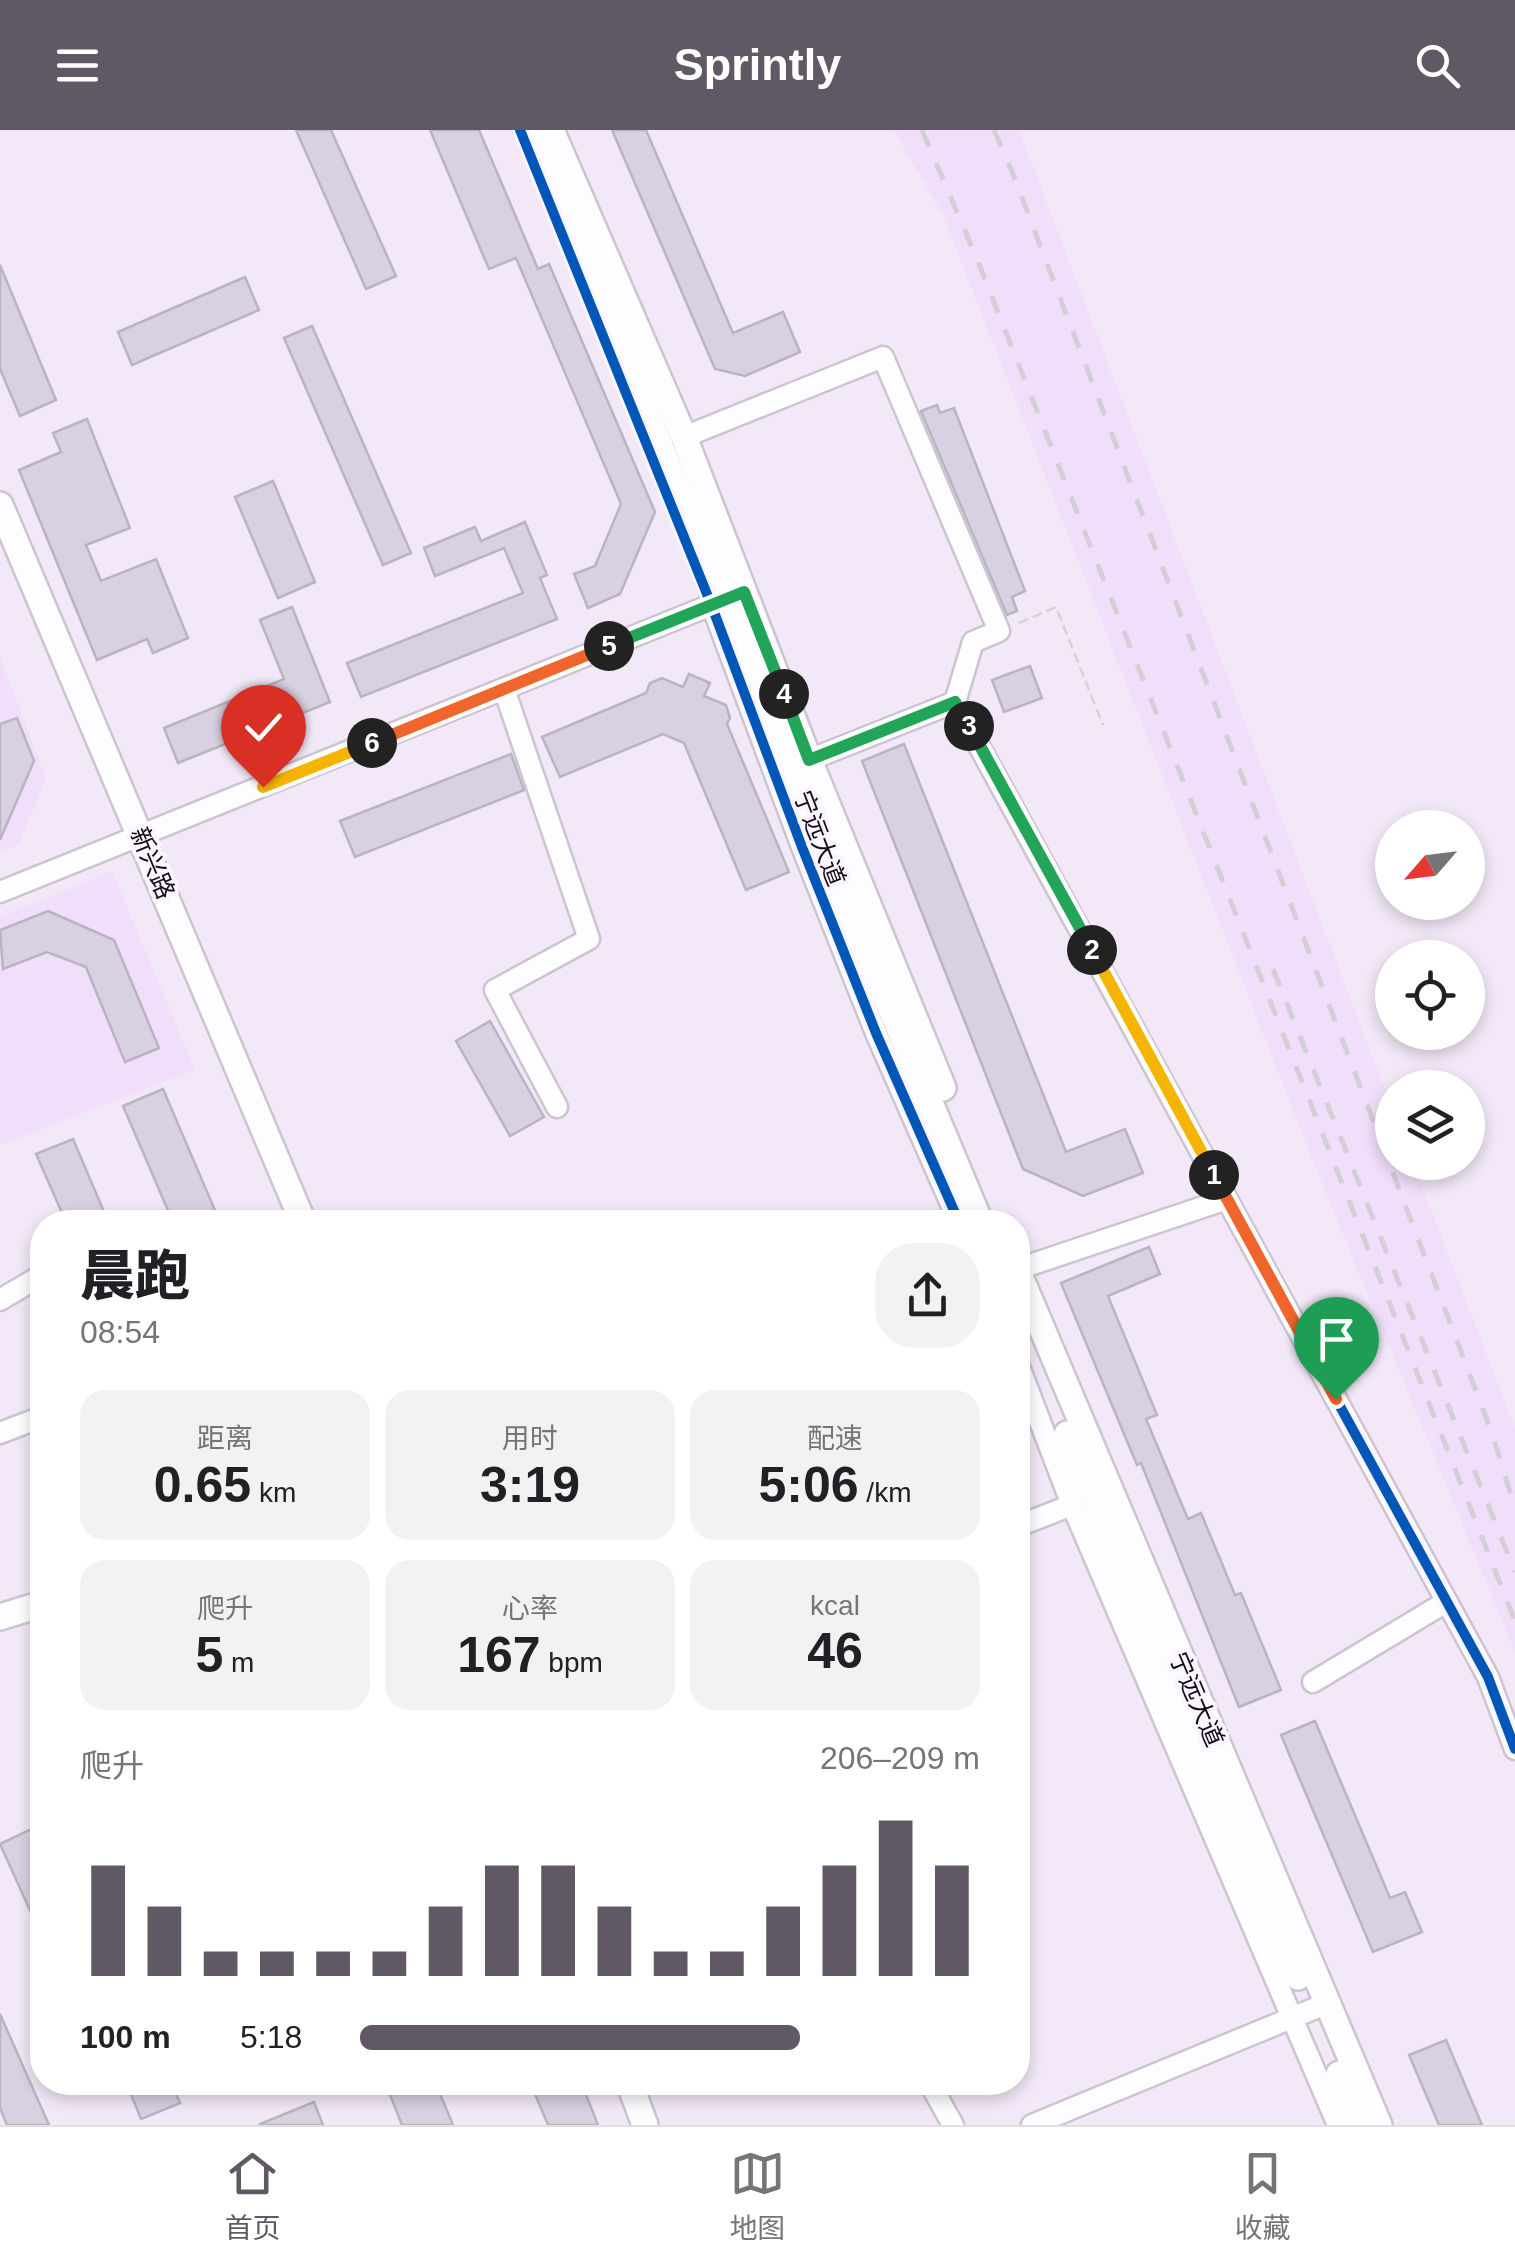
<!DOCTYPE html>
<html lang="zh">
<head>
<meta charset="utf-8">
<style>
  body { margin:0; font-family:Helvetica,"Noto Sans SC",sans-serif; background:#f2f2f2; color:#202124; height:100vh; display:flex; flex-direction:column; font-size:38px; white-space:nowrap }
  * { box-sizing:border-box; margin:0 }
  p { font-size:32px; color:#757577 }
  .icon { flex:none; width:55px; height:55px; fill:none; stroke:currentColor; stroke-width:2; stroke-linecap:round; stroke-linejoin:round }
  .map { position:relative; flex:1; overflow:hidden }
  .panel { position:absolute; left:30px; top:1080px; width:1000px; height:885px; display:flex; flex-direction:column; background:#fff; border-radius:40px; box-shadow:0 5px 15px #0003 }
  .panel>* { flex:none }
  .needle { width:65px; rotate:242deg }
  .fabs { position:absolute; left:1375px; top:680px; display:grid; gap:20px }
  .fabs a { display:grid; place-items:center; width:110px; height:110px; border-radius:50%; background:#fff; box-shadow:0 5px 15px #0003; font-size:50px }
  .pin { position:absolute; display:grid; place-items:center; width:85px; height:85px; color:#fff; margin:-102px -42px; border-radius:50% 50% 50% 0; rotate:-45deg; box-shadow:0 0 10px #0007 }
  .pin .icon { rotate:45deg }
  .km { position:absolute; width:50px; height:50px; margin:-25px; border-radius:50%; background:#222; color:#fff; font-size:28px; line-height:50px; text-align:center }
  .round { display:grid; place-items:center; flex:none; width:105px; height:105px; border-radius:40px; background:#f2f2f2 }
  .overview { display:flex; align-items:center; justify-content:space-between; height:170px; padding:0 50px }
  h1 { font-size:55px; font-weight:800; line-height:75px }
  .figures { display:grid; grid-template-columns:repeat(3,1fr); gap:15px; height:170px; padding:10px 50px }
  .figures div { display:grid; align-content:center; border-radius:25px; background:#f2f2f2; text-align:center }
  .figures b { font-size:50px; font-weight:800 }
  .figures small { font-size:28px; font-weight:400 }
  .figures p { font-size:28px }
  .chart { height:280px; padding:20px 50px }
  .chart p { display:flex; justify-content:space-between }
  .chart svg { width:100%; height:180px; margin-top:10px; stroke:#605864; stroke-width:6 }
  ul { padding:0 50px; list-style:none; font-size:32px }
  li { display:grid; grid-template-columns:160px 120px 1fr; align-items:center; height:75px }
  li i { height:25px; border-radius:12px; background:#605864 }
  header { display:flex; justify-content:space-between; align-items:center; height:130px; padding:0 50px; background:#605864; color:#fff; font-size:45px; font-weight:800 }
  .menu { display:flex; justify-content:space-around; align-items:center; height:140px; border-top:2px solid #e0e0e0; background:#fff; font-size:28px; color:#757577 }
  .menu a { display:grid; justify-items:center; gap:5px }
  .menu .active { color:#605864 }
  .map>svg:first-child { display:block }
</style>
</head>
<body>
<header><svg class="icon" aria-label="menu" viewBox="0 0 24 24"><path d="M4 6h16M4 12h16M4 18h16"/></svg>Sprintly<svg class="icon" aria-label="search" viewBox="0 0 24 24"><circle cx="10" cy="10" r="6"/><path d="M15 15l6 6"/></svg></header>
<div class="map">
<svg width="1515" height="1995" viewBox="0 0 1515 1995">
  <rect width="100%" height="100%" fill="#f2e8f8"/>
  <g fill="#f1defb">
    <polygon points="894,0 1019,0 1392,978 1392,1032 1413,1033 1515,1298 1515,1522 1313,1031 943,85"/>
    <polygon points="0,527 46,649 18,715 0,722"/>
    <polygon points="112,741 195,940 0,1015 0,787"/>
  </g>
  <g fill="#d7d1e2" stroke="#bab4c2" stroke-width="2.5">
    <polygon points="296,0 331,0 396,146 366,159"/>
    <polygon points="430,0 479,0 538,139 549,134 655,382 620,464 588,478 574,444 595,436 621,374 516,128 489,139"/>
    <polygon points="612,0 646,0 733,203 783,182 800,222 745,246 715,239"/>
    <polygon points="0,135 56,270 20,286 0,239"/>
    <polygon points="245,147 259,180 132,235 118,202"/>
    <polygon points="312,196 411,423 383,435 284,208"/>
    <polygon points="937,275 940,283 954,278 1025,461 1012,467 1017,481 1007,485 921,281"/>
    <polygon points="87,289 130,398 86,415 101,451 156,429 188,508 153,523 147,509 97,530 19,340 61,322 53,303"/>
    <polygon points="273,351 315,452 278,468 235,367"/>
    <polygon points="525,392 547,445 540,448 557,489 361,567 347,533 523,463 504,418 435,446 424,418 475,397 481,411"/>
    <polygon points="292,477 330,572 178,633 164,598 284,549 260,490"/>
    <polygon points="1030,536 1042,568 1004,582 992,550"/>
    <polygon points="689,544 710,553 704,566 726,575 730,588 727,594 789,742 746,760 684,613 663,604 560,647 542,607 646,563 650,553 662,548 683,557"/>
    <polygon points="17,588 34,631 0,710 0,594"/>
    <polygon points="904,614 1066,1022 1125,999 1143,1043 1083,1066 1023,1039 862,631"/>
    <polygon points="511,624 524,660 355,727 340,691"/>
    <polygon points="48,781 114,810 159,918 125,932 86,837 47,822 3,839 0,800"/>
    <polygon points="490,891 544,987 510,1006 456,911"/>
    <polygon points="163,959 220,1092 173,1092 123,976"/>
    <polygon points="73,1009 107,1089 97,1092 66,1092 36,1024"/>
    <polygon points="1149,1117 1160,1144 1108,1166 1157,1285 1146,1289 1188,1389 1201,1383 1235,1465 1241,1463 1281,1560 1239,1577 1141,1333 1137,1335 1061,1153"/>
    <polygon points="1315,1591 1390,1768 1405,1762 1422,1802 1373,1822 1281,1605"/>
    <polygon points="42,1694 42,1782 33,1787 0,1714"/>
    <polygon points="0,1884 49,1995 7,1995 0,1978"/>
    <polygon points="1446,1910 1482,1995 1439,1995 1409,1925"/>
    <polygon points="126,1952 171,1952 180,1973 141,1989"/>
    <polygon points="385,1952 435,1952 453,1995 402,1995"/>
    <polygon points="530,1952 581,1952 598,1995 548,1995"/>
    <polygon points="314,1972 323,1995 260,1995 260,1994"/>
  </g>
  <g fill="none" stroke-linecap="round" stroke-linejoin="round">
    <g stroke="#ccc4d1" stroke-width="25">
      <g id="minor">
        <polyline points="684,307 883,227 999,501 973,512 955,572 1488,1547 1515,1619"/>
        <polyline points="710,470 802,717 876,903 959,1092"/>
        <polyline points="504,559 589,809 495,860 557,977"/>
        <polyline points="809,630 955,572"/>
        <polyline points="0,762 721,471"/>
        <polyline points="1018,1139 1227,1069"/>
        <polyline points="0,1170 42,1145"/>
        <polyline points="1018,1234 1072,1375 1338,1995"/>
        <polyline points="0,1303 42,1287"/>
        <polyline points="1018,1396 1072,1375"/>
        <polyline points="1313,1552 1446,1472"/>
        <polyline points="929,1952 953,1995"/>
        <polyline points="1032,1995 1328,1873"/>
      </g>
    </g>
    <g stroke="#ccc4d1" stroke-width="30">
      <g id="major">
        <polyline points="532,0 814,695 980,1092"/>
        <polyline points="551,0 684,307 809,630 943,958"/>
        <polyline points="0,375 303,1092"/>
        <polyline points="1018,1142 1379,1995"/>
        <polyline points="1067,1304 1158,1526 1298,1847"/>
        <polyline points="0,1487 42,1474"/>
        <polyline points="1339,1944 1360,1995"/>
        <polyline points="629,1952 645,1995"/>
      </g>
    </g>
    <polyline stroke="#d5d3d7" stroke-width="2.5" stroke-dasharray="10 5" stroke-linecap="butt" points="1019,493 1056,477 1103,595"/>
    <use href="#minor" stroke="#fdfcfe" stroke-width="20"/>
    <use href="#major" stroke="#fdfcfe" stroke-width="25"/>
    <g stroke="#d3cfd4" stroke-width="5" stroke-dasharray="18 18" stroke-linecap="butt">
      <polyline points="922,0 977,129 1515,1491"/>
      <polyline points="994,0 1011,39 1492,1303 1515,1378"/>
      <polyline points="1273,839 1515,1442"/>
    </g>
    <g stroke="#faf5fc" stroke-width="16">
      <g id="cycleway">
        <polyline points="520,0 711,474 802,717 876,903 959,1092"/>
        <polyline points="809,630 955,572 1488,1547 1515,1619"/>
      </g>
    </g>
    <use href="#cycleway" stroke="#0057b8" stroke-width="10"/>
  </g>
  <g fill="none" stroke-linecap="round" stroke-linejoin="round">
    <g stroke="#fff" stroke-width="20">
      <polyline id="split-1" points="1214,1045 1336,1269"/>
    </g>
    <g stroke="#fff" stroke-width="20">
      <polyline id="split-2" points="1092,820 1214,1045"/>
    </g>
    <g stroke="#fff" stroke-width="20">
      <polyline id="split-3" points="969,596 1092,820"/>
    </g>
    <g stroke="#fff" stroke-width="20">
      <polyline id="split-4" points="784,564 809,630 955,572 969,596"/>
    </g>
    <g stroke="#fff" stroke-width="20">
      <polyline id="split-5" points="609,516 744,462 784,564"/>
    </g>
    <g stroke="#fff" stroke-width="20">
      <polyline id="split-6" points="372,613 609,516"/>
    </g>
    <g stroke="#fff" stroke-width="20">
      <polyline id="split-7" points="263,657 372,613"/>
    </g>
    <use href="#split-1" stroke="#f0652b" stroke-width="12"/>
    <use href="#split-2" stroke="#f5b400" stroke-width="12"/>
    <use href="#split-3" stroke="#22a559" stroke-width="12"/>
    <use href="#split-4" stroke="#22a559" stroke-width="12"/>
    <use href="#split-5" stroke="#22a559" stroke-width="12"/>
    <use href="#split-6" stroke="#f0652b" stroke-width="12"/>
    <use href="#split-7" stroke="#f5b400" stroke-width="12"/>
  </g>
  <g text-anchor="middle" stroke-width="8" stroke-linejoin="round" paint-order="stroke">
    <g font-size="25" fill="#110a15" stroke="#faf5fc">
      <text transform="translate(820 708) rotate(69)" y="9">宁远大道</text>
      <text transform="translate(153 733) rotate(67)" y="9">新兴路</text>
      <text transform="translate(1197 1569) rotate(67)" y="9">宁远大道</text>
    </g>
  </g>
</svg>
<div class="fabs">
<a><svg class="needle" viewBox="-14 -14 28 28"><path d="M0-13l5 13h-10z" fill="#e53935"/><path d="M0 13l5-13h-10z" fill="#757577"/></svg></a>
<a><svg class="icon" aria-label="locate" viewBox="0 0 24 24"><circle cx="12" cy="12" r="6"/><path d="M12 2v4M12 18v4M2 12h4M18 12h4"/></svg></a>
<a><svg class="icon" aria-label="layers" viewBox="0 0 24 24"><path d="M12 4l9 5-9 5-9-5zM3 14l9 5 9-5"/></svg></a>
</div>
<div class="pin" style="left:1336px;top:1269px;background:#1e9e55"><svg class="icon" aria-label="arrive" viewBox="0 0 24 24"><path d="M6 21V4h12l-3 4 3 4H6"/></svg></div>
<div class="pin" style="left:263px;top:657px;background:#d93025"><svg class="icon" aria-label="check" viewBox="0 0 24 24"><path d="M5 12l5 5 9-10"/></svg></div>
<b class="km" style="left:1214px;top:1045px">1</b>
<b class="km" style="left:1092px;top:820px">2</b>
<b class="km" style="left:969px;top:596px">3</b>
<b class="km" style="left:784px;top:564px">4</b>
<b class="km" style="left:609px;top:516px">5</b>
<b class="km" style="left:372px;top:613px">6</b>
<section class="panel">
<div class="overview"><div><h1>晨跑</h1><p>08:54</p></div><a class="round"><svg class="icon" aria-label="share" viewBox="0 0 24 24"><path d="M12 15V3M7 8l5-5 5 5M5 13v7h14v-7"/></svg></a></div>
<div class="figures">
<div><p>距离</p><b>0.65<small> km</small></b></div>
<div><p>用时</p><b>3:19</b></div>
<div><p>配速</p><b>5:06<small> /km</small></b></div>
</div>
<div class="figures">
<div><p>爬升</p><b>5<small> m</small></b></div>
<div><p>心率</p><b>167<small> bpm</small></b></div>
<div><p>kcal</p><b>46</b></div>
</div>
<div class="chart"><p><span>爬升</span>206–209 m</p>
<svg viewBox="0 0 160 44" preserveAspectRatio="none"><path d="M5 44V17M15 44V27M25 44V38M35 44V38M45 44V38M55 44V38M65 44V27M75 44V17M85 44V17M95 44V27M105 44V38M115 44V38M125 44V27M135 44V17M145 44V6M155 44V17"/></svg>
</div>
<ul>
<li><b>100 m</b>5:18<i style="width:71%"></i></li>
</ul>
</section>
</div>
<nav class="menu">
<a class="active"><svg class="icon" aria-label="home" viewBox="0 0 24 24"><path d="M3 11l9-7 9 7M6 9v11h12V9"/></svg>首页</a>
<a><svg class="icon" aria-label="map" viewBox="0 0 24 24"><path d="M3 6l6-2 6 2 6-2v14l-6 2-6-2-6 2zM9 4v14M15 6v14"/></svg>地图</a>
<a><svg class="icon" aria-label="saved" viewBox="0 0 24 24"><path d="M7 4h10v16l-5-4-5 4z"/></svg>收藏</a>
</nav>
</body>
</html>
